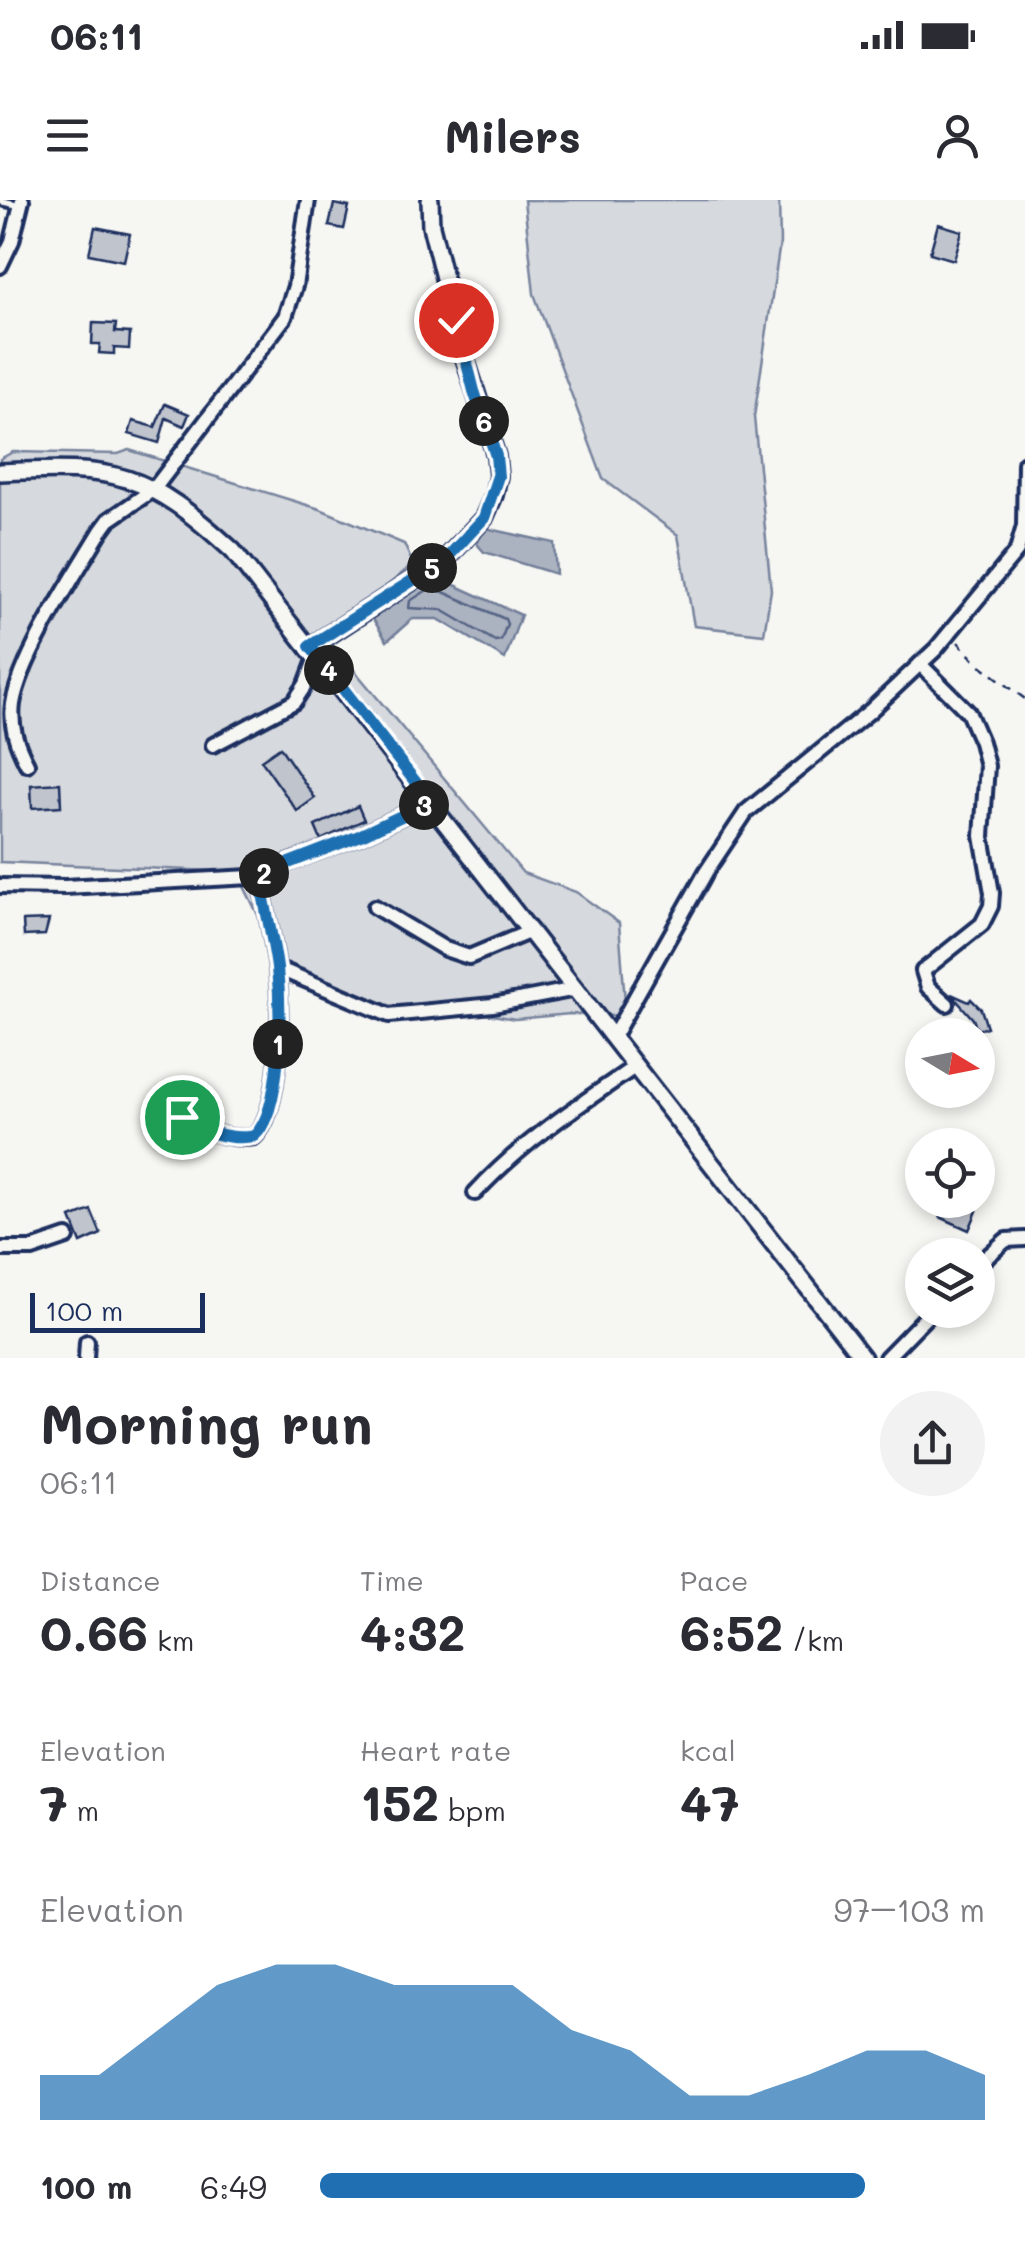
<!DOCTYPE html>
<html lang="en">
<head>
<meta charset="utf-8">
<style>
  body { margin:0; font-family:Mali,sans-serif; background:#f2f2f3; color:#2b2b33; height:100vh; display:flex; flex-direction:column; font-size:38px; white-space:nowrap }
  * { box-sizing:border-box; margin:0 }
  p { font-size:32px; color:#7c7c81 }
  .icon { flex:none; width:55px; height:55px; fill:none; stroke:currentColor; stroke-width:2; stroke-linecap:round; stroke-linejoin:round }
  .map { position:relative; height:1158px; overflow:hidden }
  .sheet { display:flex; flex-direction:column; background:#fff; flex:1 }
  .sheet>* { flex:none }
  .needle { width:65px; rotate:100deg }
  .controls { position:absolute; left:905px; top:818px; display:grid; gap:20px }
  .controls a { display:grid; place-items:center; width:90px; height:90px; border-radius:50%; background:#fff; box-shadow:0 5px 15px #0003; font-size:50px }
  .scale { position:absolute; left:30px; bottom:25px; width:175px; box-sizing:border-box; padding-left:10px; border:5px solid #1b2f5e; border-top:0; font-size:28px; line-height:35px; white-space:nowrap; color:#1b2f5e; -webkit-text-stroke:8px #f6f6f2; paint-order:stroke }
  .pin { position:absolute; display:grid; place-items:center; width:85px; height:85px; color:#fff; margin:-42px; border:5px solid #fff; border-radius:50%; box-shadow:0 2px 10px #0007 }
  .km { position:absolute; width:50px; height:50px; margin:-25px; border-radius:50%; background:#222; color:#fff; font-size:28px; line-height:50px; text-align:center }
  .round { display:grid; place-items:center; flex:none; width:105px; height:105px; border-radius:52px; background:#f2f2f3 }
  .summary { display:flex; align-items:center; justify-content:space-between; height:170px; padding:0 40px }
  h1 { font-size:55px; font-weight:700; line-height:75px }
  .metrics { display:grid; grid-template-columns:repeat(3,1fr); gap:15px; height:170px; padding:10px 40px }
  .metrics div { display:grid; align-content:center }
  .metrics b { font-size:50px; font-weight:700 }
  .metrics small { font-size:28px; font-weight:400 }
  .metrics p { font-size:28px }
  .chart { height:280px; padding:20px 40px }
  .chart p { display:flex; justify-content:space-between }
  .chart svg { width:100%; height:180px; margin-top:10px; fill:#1f6fb2; opacity:.7 }
  ul { padding:0 40px; list-style:none; font-size:32px }
  li { display:grid; grid-template-columns:160px 120px 1fr; align-items:center; height:75px }
  li i { height:25px; border-radius:12px; background:#1f6fb2 }
  .status { display:flex; justify-content:space-between; align-items:center; height:70px; padding:0 50px; background:#fff; direction:ltr }
  .status svg { height:28px; fill:currentColor }
  header { display:flex; justify-content:space-between; align-items:center; height:130px; padding:0 40px; background:#fff; font-size:45px; font-weight:700 }
  .map>svg:first-child { display:block }
</style>
</head>
<body>
<div class="status"><b>06:11</b><svg viewBox="0 0 49 12"><path d="M0 12V9h3v3zM5 12V6h3v6zM10 12V3h3v9zM15 12V0h3v12zM26 1h20v11H26zM47 4h2v5h-2z"/></svg></div>
<header><svg class="icon" aria-label="menu" viewBox="0 0 24 24"><path d="M4 6h16M4 12h16M4 18h16"/></svg>Milers<svg class="icon" aria-label="person" viewBox="0 0 24 24"><circle cx="12" cy="8" r="4"/><path d="M4 21q1-7 8-7t8 7"/></svg></header>
<div class="map">
<svg width="1025" height="1158" viewBox="0 0 1025 1158">
  <rect width="100%" height="100%" fill="#f6f6f2"/>
  <filter id="ink" filterUnits="userSpaceOnUse"><feTurbulence type="fractalNoise" baseFrequency=".01" numOctaves="2"/><feDisplacementMap in="SourceGraphic" scale="20" xChannelSelector="R" yChannelSelector="G"/><feConvolveMatrix kernelMatrix="1 2 1 2 8 2 1 2 1" color-interpolation-filters="sRGB"/></filter>
  <g filter="url(#ink)">
    <g fill="#d6d9dd" stroke="#78849e" stroke-width="2.5">
      <polygon points="524,0 779,0 780,43 754,217 771,390 764,434 694,426 678,335 603,279 534,94"/>
      <polygon points="129,250 320,309 404,344 413,364 352,416 330,441 523,673 576,692 619,723 625,802 616,816 570,814 515,819 470,811 401,815 282,764 237,672 0,662 0,259 13,252 118,254"/>
    </g>
    <g fill="#abb2c0" stroke="#717e99" stroke-width="2.5">
      <polygon points="485,328 554,343 556,374 484,352 477,344"/>
      <polygon points="433,375 521,415 505,459 438,419 412,419 387,441 369,413"/>
    </g>
    <g fill="none" stroke-linecap="round" stroke-linejoin="round">
      <polygon stroke="#556385" stroke-width="2.5" points="432,387 505,419 507,424 501,440 495,441 442,410 409,408 410,401"/>
    </g>
    <g fill="#c0c4cd" stroke="#1b2f5e" stroke-width="2.5">
      <polygon points="334,4 349,7 344,29 329,26"/>
      <polygon points="938,24 962,31 954,60 930,53"/>
      <polygon points="95,27 130,34 124,61 89,54"/>
      <polygon points="93,123 116,124 115,132 130,133 129,149 114,148 114,154 99,153 100,144 92,144"/>
      <polygon points="165,204 189,214 184,226 166,218 159,243 129,234 133,221 155,227"/>
      <polygon points="280,547 315,598 297,611 261,560"/>
      <polygon points="60,583 61,606 32,608 31,585"/>
      <polygon points="358,606 364,620 321,640 315,626"/>
      <polygon points="49,720 45,735 24,736 23,721"/>
      <polygon points="951,794 969,802 971,799 981,809 987,827 977,830 973,819"/>
      <polygon points="947,1000 977,1011 969,1030 940,1017"/>
      <polygon points="91,1010 101,1034 81,1043 71,1018"/>
    </g>
    <g fill="none" stroke-linecap="round" stroke-linejoin="round">
      <g stroke="#1b2f5e" stroke-width="14">
        <polyline id="service" points="0,1 19,5"/>
      </g>
      <g stroke="#1b2f5e" stroke-width="20">
        <g id="minor">
          <polyline points="0,66 12,41 22,0"/>
          <polyline points="920,464 968,512 981,542 987,566 982,636 992,693 991,706 982,724 923,771 928,787 947,804"/>
          <polyline points="213,545 294,502 306,484 317,455"/>
          <path d="M27,564C17,545 10,526 13,504C20,458 76,373 101,331L109,320L154,289L285,117L295,86L308,0"/>
          <polyline points="0,686 65,687 251,677 359,636 431,602"/>
          <polyline points="375,707 445,749 469,757 531,731"/>
          <polyline points="277,768 389,815 493,805 576,789"/>
          <polyline points="613,837 706,672 746,612 870,511 936,449 1017,351 1024,326 1025,263"/>
          <path d="M164,902C190,923 219,942 254,937C283,910 281,806 277,768C273,737 264,706 260,674"/>
          <path d="M475,993C522,942 579,905 636,866"/>
          <polyline points="0,1049 32,1049 67,1037"/>
          <polyline points="978,1065 1006,1040 1025,1039"/>
          <polyline points="86,1158 87,1142"/>
          <polyline points="886,1158 933,1110"/>
        </g>
      </g>
      <g stroke="#1b2f5e" stroke-width="22">
        <g id="tertiary">
          <path d="M0,272C116,266 146,271 233,351L863,1158"/>
          <polyline points="310,447 446,359 484,318 494,295 498,276 496,256 461,146 431,26 430,0"/>
        </g>
      </g>
      <polyline stroke="#1b2f5e" stroke-width="2.5" stroke-dasharray="8 8" stroke-linecap="butt" points="958,442 975,461 1025,499"/>
      <use href="#service" stroke="#f6f6f2" stroke-width="6"/>
      <use href="#minor" stroke="#f6f6f2" stroke-width="12"/>
      <use href="#tertiary" stroke="#f6f6f2" stroke-width="15"/>
    </g>
  </g>
  <g fill="none" stroke-linecap="round" stroke-linejoin="round" filter="url(#ink)">
    <g stroke="#fff" stroke-width="20">
      <path id="route" d="M182,917C202,931 230,941 254,936C283,911 281,805 277,768C273,737 264,706 260,674L359,636L431,602L310,446L446,359L484,318L498,276L496,256L474,191L456,120"/>
    </g>
    <use href="#route" stroke="#1f6fb2" stroke-width="12"/>
  </g>
</svg>
<div class="controls">
<a><svg class="needle" viewBox="-14 -14 28 28"><path d="M0-13l5 13h-10z" fill="#e53935"/><path d="M0 13l5-13h-10z" fill="#7c7c81"/></svg></a>
<a><svg class="icon" aria-label="locate" viewBox="0 0 24 24"><circle cx="12" cy="12" r="6"/><path d="M12 2v4M12 18v4M2 12h4M18 12h4"/></svg></a>
<a><svg class="icon" aria-label="layers" viewBox="0 0 24 24"><path d="M12 4l9 5-9 5-9-5zM3 14l9 5 9-5"/></svg></a>
</div>
<div class="scale">100 m</div>
<div class="pin" style="left:182px;top:917px;background:#1e9e55"><svg class="icon" aria-label="arrive" viewBox="0 0 24 24"><path d="M6 21V4h12l-3 4 3 4H6"/></svg></div>
<div class="pin" style="left:456px;top:120px;background:#d93025"><svg class="icon" aria-label="check" viewBox="0 0 24 24"><path d="M5 12l5 5 9-10"/></svg></div>
<b class="km" style="left:278px;top:844px">1</b>
<b class="km" style="left:264px;top:673px">2</b>
<b class="km" style="left:424px;top:605px">3</b>
<b class="km" style="left:329px;top:470px">4</b>
<b class="km" style="left:432px;top:368px">5</b>
<b class="km" style="left:484px;top:221px">6</b>
</div>
<section class="sheet">
<div class="summary"><div><h1>Morning run</h1><p>06:11</p></div><a class="round"><svg class="icon" aria-label="share" viewBox="0 0 24 24"><path d="M12 15V3M7 8l5-5 5 5M5 13v7h14v-7"/></svg></a></div>
<div class="metrics">
<div><p>Distance</p><b>0.66<small> km</small></b></div>
<div><p>Time</p><b>4:32</b></div>
<div><p>Pace</p><b>6:52<small> /km</small></b></div>
</div>
<div class="metrics">
<div><p>Elevation</p><b>7<small> m</small></b></div>
<div><p>Heart rate</p><b>152<small> bpm</small></b></div>
<div><p>kcal</p><b>47</b></div>
</div>
<div class="chart"><p><span>Elevation</span>97–103 m</p>
<svg viewBox="0 0 160 44" preserveAspectRatio="none"><path d="M0 44V33L10 33L20 22L30 11L40 6L50 6L60 11L70 11L80 11L90 22L100 27L110 38L120 38L130 33L140 27L150 27L160 33V44z"/></svg>
</div>
<ul>
<li><b>100 m</b>6:49<i style="width:82%"></i></li>
</ul>
</section>
</body>
</html>
